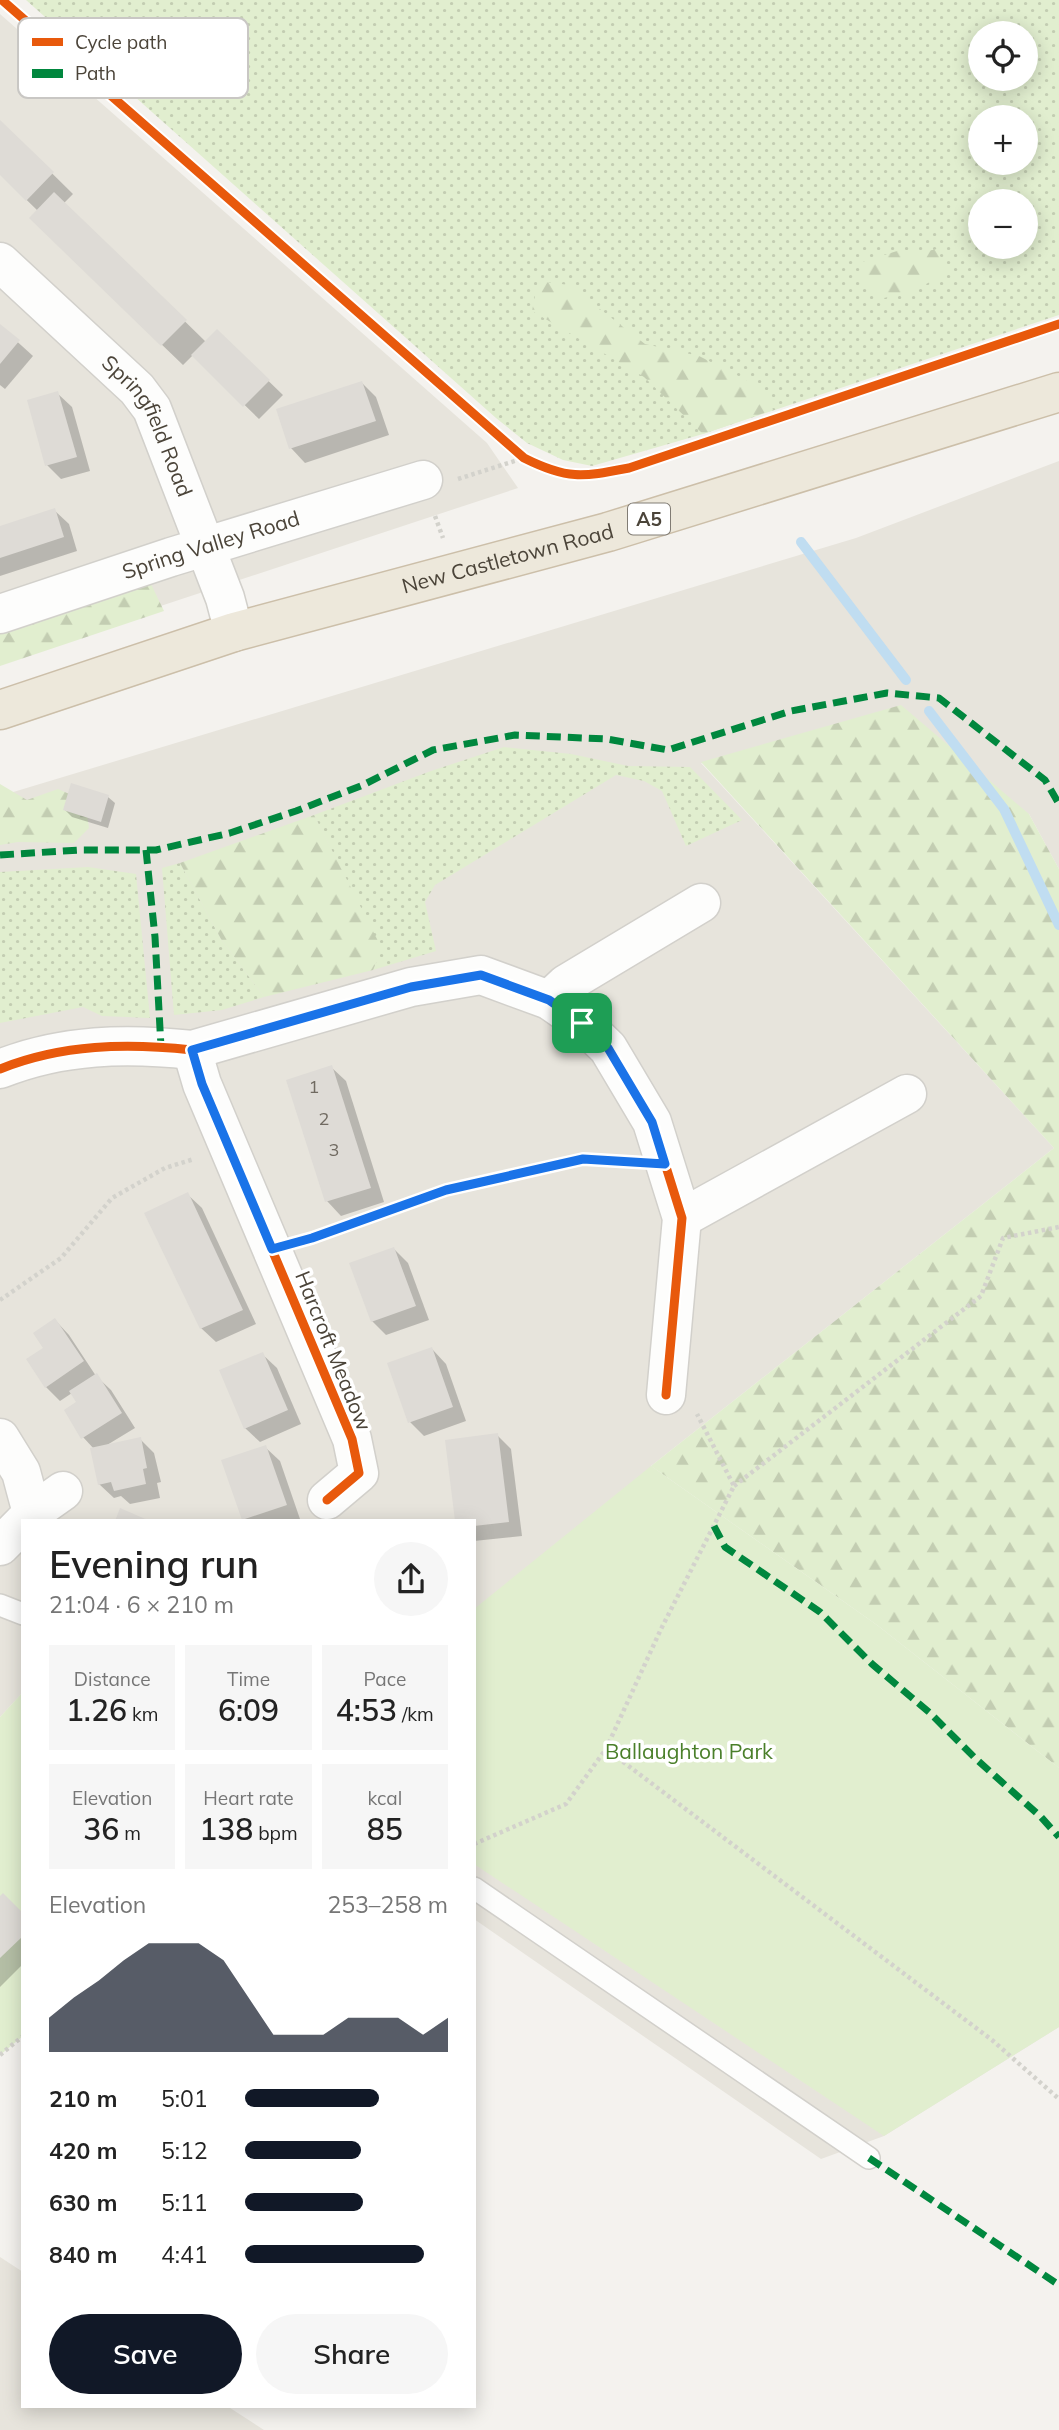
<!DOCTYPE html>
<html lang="en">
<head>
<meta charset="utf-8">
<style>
  body { margin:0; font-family:Mulish,sans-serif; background:#f6f6f6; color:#222; height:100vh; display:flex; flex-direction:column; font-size:26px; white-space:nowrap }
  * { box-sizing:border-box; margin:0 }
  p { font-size:23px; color:#767676 }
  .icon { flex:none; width:38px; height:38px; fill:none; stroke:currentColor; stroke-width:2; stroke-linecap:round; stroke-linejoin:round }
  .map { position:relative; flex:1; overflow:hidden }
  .drawer { position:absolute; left:21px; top:1519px; width:455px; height:889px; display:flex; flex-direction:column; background:#fff; border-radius:0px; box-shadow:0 4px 18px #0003 }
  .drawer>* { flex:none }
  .controls { position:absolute; left:968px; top:21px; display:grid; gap:14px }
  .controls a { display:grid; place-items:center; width:70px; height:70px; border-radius:50%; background:#fff; box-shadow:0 4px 18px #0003; font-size:35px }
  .pin { position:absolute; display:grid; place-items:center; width:60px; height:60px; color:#fff; margin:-30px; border-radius:14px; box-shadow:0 4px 10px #0006 }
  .round { display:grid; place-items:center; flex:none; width:74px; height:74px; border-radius:37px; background:#f6f6f6 }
  .headline { display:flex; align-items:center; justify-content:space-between; height:119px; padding:0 28px }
  h1 { font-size:38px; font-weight:600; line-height:52px }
  .stats { display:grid; grid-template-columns:repeat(3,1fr); gap:10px; height:119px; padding:7px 28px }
  .stats div { display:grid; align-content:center; border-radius:0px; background:#f6f6f6; text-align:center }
  .stats b { font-size:30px; font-weight:600 }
  .stats small { font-size:19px; font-weight:400 }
  .stats p { font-size:19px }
  .chart { height:196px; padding:14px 28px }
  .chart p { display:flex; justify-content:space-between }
  .chart svg { width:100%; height:126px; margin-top:7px; fill:#111827; opacity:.7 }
  .primary-button { display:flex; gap:14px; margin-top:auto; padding:14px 28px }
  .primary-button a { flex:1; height:80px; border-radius:42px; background:#111827; color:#fff; font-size:28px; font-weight:600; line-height:80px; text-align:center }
  .primary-button a+a { background:#f6f6f6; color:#222 }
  ul { padding:0 28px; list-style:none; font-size:23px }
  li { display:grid; grid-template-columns:112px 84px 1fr; align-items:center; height:52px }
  li i { height:18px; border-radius:9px; background:#111827 }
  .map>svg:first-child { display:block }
</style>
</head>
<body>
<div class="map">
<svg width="1059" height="2430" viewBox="0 0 1059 2430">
  <defs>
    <pattern id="grass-dots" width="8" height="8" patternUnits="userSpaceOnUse" patternTransform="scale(1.75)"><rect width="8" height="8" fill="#e1eecf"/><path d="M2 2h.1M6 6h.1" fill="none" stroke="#c3cdb2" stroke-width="1.8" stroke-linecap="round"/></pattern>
    <pattern id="forest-firs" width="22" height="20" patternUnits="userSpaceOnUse" patternTransform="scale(1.75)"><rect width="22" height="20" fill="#e1eecf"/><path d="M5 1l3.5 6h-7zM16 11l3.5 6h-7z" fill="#c3cdb2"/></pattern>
  </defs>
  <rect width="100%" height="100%" fill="#f4f2ee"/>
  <g fill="#e7e4dc">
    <polygon points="0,14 487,443 518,488 0,659"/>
    <polygon points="1059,461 1059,869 1029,814 701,763 1054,1148 651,1466 1059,1768 1059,2027 884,2136 821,2159 474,1919 474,1521 23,1521 23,1692 0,1717 0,796 856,538"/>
    <polygon points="0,2257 23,2272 23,2406 227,2406 264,2430 0,2430"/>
  </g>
  <g fill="url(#grass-dots)" fill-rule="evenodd">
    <path d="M26,0H1059V315L703,434L592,466L563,460L527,443L496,418ZM980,33H1026V79H980ZM980,117H1026V163H980ZM980,201H1026V247H980Z"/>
    <polygon points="504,747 571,754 628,766 690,767 742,820 686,846 662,791 644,781 616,775 435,885 425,902 436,951 373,970 381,949 314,815 431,771"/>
    <polygon points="180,863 221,939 264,997 222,1010 174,1015 162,868"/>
    <polygon points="88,867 136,874 150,1018 102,1016 83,1007 0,1023 0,872"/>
  </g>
  <g fill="url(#forest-firs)">
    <polygon points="938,249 945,273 916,290 884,298 858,281 862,262 897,251 921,252"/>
    <polygon points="538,281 569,285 645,344 699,356 762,388 773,410 703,434 644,377 532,311"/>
    <polygon points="149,580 164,611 0,666 0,629"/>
    <polygon points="901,705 1029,814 1059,869 1059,1768 877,1625 651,1466 1054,1148 701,762"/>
    <polygon points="0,784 27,800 58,789 85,801 89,828 74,843 18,842 0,845"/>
    <polygon points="314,815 382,949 373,970 264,997 221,939 180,863"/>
  </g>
  <g fill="#e1eecf">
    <polygon points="651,1466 877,1625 1059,1768 1059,2027 884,2136 474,1864 474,1609"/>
    <polygon points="23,1692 23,2036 0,2055 0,1717"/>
  </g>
  <g fill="#0003">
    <polygon points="0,122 73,194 64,203 206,342 217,331 283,395 259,419 193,355 183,365 52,239 38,211 0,174"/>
    <polygon points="0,326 33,356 5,389 0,385"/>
    <polygon points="362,383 376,397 389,435 305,463 291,448"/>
    <polygon points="57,393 72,407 90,471 61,479 47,465"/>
    <polygon points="54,510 69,524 77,551 0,576 0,527"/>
    <polygon points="108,797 115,803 108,828 72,817 65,810"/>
    <polygon points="331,1067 346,1081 384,1202 341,1216 327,1201"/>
    <polygon points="187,1194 202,1208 256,1324 216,1342 201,1328"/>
    <polygon points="394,1249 408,1263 429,1320 386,1335 372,1321"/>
    <polygon points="55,1320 69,1335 96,1376 111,1390 135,1428 107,1445 140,1439 154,1453 161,1482 157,1483 160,1498 130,1504 121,1496 114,1498 99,1484 94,1449 83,1437 79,1403 72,1393 60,1401 46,1387 46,1348"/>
    <polygon points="432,1349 446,1364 466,1421 424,1436 410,1422"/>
    <polygon points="262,1354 277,1368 301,1424 260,1442 245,1428"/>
    <polygon points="497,1435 511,1449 522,1536 474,1541 474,1521"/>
    <polygon points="265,1447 280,1461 300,1519 294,1521 243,1519"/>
    <polygon points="0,1898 23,1916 23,1964 0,1987"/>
  </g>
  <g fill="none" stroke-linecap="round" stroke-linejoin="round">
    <g stroke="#c0ddf1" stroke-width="10">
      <polyline points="801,542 906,680"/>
      <polyline points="929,711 1004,809 1059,925"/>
    </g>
  </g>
  <g fill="#dedbd6">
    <polygon points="0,120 54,172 26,201 0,175"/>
    <polygon points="54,192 187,320 161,346 29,218"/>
    <polygon points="0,324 20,340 0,364"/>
    <polygon points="217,329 270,380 243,407 191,355"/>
    <polygon points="362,381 376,421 289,449 276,409"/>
    <polygon points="58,391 77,457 45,466 27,400"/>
    <polygon points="55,508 64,537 0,558 0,526"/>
    <polygon points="71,783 109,795 101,822 63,810"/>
    <polygon points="332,1065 371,1188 325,1202 286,1080"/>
    <polygon points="188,1192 243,1310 200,1329 144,1213"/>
    <polygon points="394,1247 416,1306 371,1322 349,1263"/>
    <polygon points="55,1318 84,1361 45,1388 26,1359 43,1348 33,1333"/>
    <polygon points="432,1347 453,1407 408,1423 387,1363"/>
    <polygon points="263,1352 288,1410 244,1429 219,1370"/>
    <polygon points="97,1373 122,1413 81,1439 64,1410 76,1402 69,1391"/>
    <polygon points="498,1433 509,1522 474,1526 474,1521 455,1521 445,1440"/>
    <polygon points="141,1437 147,1468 143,1469 146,1484 114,1491 111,1482 98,1485 90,1448"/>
    <polygon points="266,1445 287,1505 242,1520 221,1460"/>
    <polygon points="120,1508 150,1521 115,1521"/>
    <polygon points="3,1893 23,1913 23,1936 0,1958 0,1896"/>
  </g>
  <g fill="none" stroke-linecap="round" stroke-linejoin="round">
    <g stroke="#d2d0cb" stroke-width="24">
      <g id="lane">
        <polyline points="0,1605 23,1614"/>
        <polyline points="474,1888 869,2158"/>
      </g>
    </g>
    <g stroke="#d2d0cb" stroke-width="41">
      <g id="street">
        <path id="s1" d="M0,262L137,389L152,409L225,598L234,632"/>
        <path id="s2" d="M0,614L171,557L423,480"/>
        <polyline points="549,1000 566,984 701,903"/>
        <polyline points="192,1050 202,1084 352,1439 359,1473 327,1500"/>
        <path d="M0,1069C62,1044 127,1043 192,1050L411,987L481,975L549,1000L582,1023L608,1048L652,1122L682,1218L666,1395"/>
        <polyline points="682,1218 907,1094"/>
        <polyline points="0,1438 21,1472 32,1513 25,1521"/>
        <polyline points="32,1513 63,1491"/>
        <polyline points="0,1546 23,1523"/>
      </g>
    </g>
    <g stroke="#ccbfa9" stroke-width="41">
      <g id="highway">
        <path id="s3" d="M0,710L234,632L608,532L1059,392"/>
      </g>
    </g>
    <g stroke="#d3d2cc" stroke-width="4.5" stroke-dasharray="3.5 3.5" stroke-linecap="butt">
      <polyline points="458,479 524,458"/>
      <polyline points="435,516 443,538"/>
      <polyline points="310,1239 446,1190 583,1159 625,1161"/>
      <polyline points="0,1300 61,1258 112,1198 165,1168 194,1159"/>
      <polyline points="734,1486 981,1296 1003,1238 1059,1227"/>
      <polyline points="606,1749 992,2040 1059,2099"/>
      <polyline points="474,1844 566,1804 606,1749 661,1629 734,1486 697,1414"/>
      <polyline points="0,2055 23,2036"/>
    </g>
    <use href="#lane" stroke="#fdfdfc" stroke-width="21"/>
    <use href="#street" stroke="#fdfdfc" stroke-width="38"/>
    <use href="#highway" stroke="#ede8db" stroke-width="38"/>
    <g stroke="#00873e" stroke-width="7" stroke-dasharray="14 7" stroke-linecap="butt">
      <polyline points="146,850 155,937 161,1047"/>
      <polyline points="0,855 80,850 156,850 230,833 296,811 363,785 433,750 515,735 607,739 668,750 791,711 887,693 939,698 1045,780 1059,804"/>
      <polyline points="714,1526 725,1547 820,1612 872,1664 930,1713 976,1759 1041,1817 1059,1837"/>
      <polyline points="869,2158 1059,2285"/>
    </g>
    <g stroke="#fff" stroke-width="13">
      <g id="cycleway">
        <path d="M2,0L524,458C568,480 582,477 629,468L1059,324"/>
        <polyline points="192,1050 202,1084 352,1439 359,1473 327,1500"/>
        <path d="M0,1069C62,1044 127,1043 192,1050L411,987L481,975L549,1000L582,1023L608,1048L652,1122L682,1218L666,1395"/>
      </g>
    </g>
    <use href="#cycleway" stroke="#e8590c" stroke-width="9"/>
  </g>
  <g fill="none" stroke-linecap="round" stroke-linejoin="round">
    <g stroke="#fff" stroke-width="14">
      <polygon id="route" points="481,975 549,1000 582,1023 608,1048 652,1122 665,1164 583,1159 446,1190 312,1238 272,1249 202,1084 192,1050 411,987"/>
    </g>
    <use href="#route" stroke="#1a73e8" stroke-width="9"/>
  </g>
  <g text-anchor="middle" stroke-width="7" stroke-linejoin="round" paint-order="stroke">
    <g font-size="18" fill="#706a61">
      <text x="314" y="1093">1</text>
      <text x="324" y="1125">2</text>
      <text x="334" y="1156">3</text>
    </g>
    <rect fill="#fff" stroke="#817c74" stroke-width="2" x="628" y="503.5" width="42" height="31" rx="5"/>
    <g font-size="19" font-weight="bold" fill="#4b4439">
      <text x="649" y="526">A5</text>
    </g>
    <g font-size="21" fill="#4b4439" stroke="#fff">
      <text dy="7" stroke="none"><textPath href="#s1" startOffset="224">Springfield Road</textPath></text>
      <text dy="7" stroke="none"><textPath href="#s2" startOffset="222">Spring Valley Road</textPath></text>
      <text dy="7" stroke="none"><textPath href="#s3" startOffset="530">New Castletown Road</textPath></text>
      <text transform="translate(333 1351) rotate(68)" y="7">Harcroft Meadow</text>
    </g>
    <g font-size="21" fill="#4a7f2a" stroke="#fff">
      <text x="689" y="1759">Ballaughton Park</text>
    </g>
  </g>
  <rect x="18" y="18" width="230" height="80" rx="10" fill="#fff" stroke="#c9c7c4" stroke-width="2"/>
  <rect x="32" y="38" width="31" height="8" fill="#e8590c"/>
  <rect x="32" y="69" width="31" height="9" fill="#00873e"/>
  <g font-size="19" fill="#4b4439">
    <text x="75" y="49">Cycle path</text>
    <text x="75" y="80">Path</text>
  </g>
</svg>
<div class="controls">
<a><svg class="icon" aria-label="locate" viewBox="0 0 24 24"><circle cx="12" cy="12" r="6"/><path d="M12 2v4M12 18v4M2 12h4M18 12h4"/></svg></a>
<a>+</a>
<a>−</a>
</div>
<div class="pin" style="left:582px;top:1023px;background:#1e9e55"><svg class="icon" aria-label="arrive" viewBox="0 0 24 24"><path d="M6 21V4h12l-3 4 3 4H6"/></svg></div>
<section class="drawer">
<div class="headline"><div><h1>Evening run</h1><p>21:04 · 6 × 210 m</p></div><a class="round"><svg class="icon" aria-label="share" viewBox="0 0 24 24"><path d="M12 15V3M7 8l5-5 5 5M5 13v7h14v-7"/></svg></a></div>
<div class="stats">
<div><p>Distance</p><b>1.26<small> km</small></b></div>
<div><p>Time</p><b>6:09</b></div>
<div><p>Pace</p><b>4:53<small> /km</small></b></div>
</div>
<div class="stats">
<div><p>Elevation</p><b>36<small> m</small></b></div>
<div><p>Heart rate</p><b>138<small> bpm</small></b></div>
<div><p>kcal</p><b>85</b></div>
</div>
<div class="chart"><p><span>Elevation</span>253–258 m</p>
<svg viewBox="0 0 160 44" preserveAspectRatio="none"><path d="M0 44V32L10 25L20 19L30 12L40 6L50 6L60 6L70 12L80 25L90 38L100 38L110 38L120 32L130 32L140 32L150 38L160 32V44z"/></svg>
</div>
<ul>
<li><b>210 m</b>5:01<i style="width:66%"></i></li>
<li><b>420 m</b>5:12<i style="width:57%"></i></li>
<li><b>630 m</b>5:11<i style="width:58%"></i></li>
<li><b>840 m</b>4:41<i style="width:88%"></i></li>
</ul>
<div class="primary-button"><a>Save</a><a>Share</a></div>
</section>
</div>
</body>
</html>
